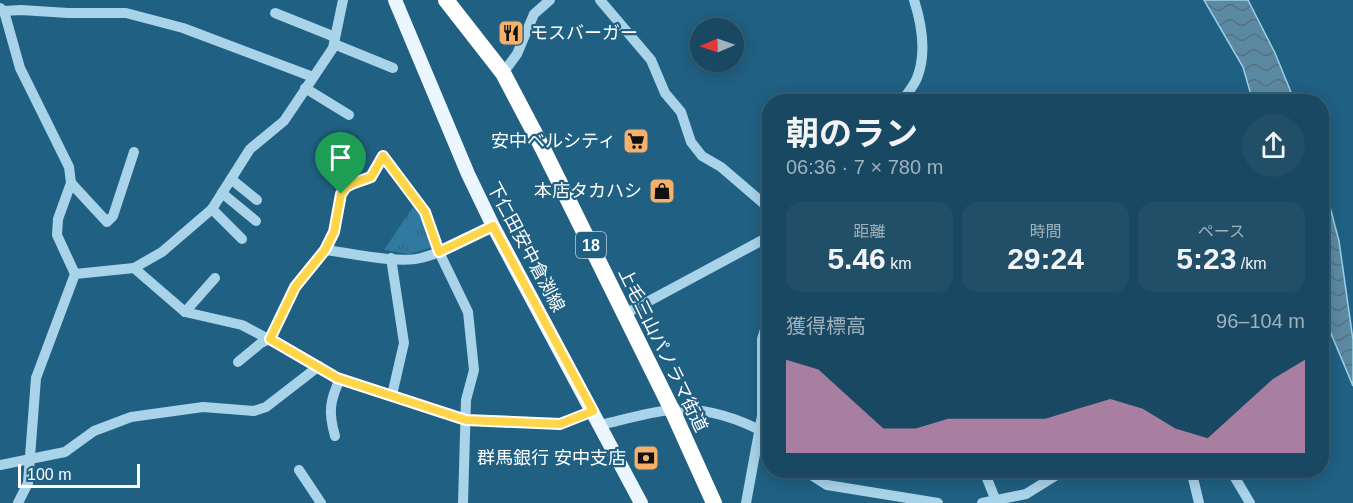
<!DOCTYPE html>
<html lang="ja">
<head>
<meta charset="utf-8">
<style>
  body { margin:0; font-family:Helvetica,"Noto Sans JP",sans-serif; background:#214f68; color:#f1f3f6; height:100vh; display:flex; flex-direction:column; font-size:22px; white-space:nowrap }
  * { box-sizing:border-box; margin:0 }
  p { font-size:20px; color:#9fb2be }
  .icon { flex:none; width:33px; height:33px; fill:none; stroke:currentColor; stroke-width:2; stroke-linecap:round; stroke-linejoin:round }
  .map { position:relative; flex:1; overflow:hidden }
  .panel { position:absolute; left:762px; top:94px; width:567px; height:384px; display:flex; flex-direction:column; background:#184862; border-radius:24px; box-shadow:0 3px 15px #0003,0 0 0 2px #366077 }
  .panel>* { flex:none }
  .needle { width:39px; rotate:268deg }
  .fabs { position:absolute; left:690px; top:18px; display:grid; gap:12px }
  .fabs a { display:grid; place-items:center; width:54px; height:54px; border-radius:50%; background:#184862; box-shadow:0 3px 15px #0003,0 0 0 2px #366077; font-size:30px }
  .scale { position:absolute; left:18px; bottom:15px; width:122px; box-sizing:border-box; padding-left:6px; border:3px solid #fff; border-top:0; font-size:16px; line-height:21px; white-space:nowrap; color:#fff; -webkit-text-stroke:4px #206083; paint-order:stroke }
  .pin { position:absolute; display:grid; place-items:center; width:51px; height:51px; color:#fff; margin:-62px -26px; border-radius:50% 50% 50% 0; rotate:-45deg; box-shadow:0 0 6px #0007 }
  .pin .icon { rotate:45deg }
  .round { display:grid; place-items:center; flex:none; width:63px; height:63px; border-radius:32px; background:#214f68 }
  .summary { display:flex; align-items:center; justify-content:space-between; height:102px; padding:0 24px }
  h1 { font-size:33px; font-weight:700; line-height:45px }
  .metrics { display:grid; grid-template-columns:repeat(3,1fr); gap:9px; height:102px; padding:6px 24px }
  .metrics div { display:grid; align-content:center; border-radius:15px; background:#214f68; text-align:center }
  .metrics b { font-size:30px; font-weight:700 }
  .metrics small { font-size:16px; font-weight:400 }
  .metrics p { font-size:16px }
  .chart { height:168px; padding:12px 24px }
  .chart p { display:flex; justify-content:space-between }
  .chart svg { width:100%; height:108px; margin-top:6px; fill:#e797bd; opacity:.7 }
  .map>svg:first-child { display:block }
</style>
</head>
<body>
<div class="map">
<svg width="1353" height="503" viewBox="0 0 1353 503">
  <defs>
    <pattern id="park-tufts" width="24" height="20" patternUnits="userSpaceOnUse" patternTransform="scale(1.5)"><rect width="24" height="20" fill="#307aa0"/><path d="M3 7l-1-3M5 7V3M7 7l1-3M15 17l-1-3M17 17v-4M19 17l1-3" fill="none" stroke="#3e6376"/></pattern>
    <pattern id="water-waves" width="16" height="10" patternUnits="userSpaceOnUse" patternTransform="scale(1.5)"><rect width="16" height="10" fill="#5c89a2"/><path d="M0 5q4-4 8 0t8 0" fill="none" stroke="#567180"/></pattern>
  </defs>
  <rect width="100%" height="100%" fill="#206083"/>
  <polygon fill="url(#park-tufts)" points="415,204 424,213 433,247 409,254 384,250"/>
  <g fill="url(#water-waves)" stroke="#9cd0ea" stroke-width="1.5">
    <polygon points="1204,0 1248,0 1275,53 1295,102 1253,102 1243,67"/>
    <polygon points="1322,177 1339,241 1353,340 1353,386 1322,312"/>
  </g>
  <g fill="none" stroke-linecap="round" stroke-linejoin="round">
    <g stroke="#a8d3e9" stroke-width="10">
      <polyline points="600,0 651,60 665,93 681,112 691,142 702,156 721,167 770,209"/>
      <polyline points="0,8 4,11 20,68 69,167 71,183 58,219 57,235 75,274 36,378 28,483 18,503"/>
      <polyline points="4,11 21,10 68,13 126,13 183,28 313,77"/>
      <polyline points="275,13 335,37"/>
      <polyline points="334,44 393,68"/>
      <polyline points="503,73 517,54 534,14 550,0"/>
      <polyline points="305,88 349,115"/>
      <path d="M901,102C906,95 914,86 917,78C927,53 922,25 914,0"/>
      <polyline points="231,179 257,200"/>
      <polyline points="71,183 107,222 113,216 134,152"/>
      <polyline points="222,193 256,221"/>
      <polyline points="212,209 242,239"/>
      <path d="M325,250C351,253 397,264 421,258C446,252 470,237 493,226"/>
      <polyline points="391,258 404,343 392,395"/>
      <polyline points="134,268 185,312 242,325 304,358 337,378 466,420 559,424 593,411"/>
      <polyline points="75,274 134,268 162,252 212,209 250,149 284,121 333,48 343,0"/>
      <polyline points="185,312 215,278"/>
      <polyline points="625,314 770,236"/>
      <polyline points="238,362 261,343 270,339 295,287 325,250 334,233 341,194 346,187 371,177 383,156 425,212 439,252 468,312 474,370 466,400 463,503"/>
      <path d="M600,425C623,420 648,412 672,410C705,407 742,419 770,436"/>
      <path d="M335,436C328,412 330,400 340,379"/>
      <polyline points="0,465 65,452 94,431 131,417 203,407 254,411 266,407 319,366"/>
      <polyline points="299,470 321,503"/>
      <polyline points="805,471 827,485 938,503"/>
      <polyline points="984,471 996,501"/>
      <polyline points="1196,471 1193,478 1199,503"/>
      <polyline points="1231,471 1250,503"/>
      <polyline points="746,503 762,416 762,339 770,314"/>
      <polyline points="982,503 1026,494 1063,471"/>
    </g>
    <polyline stroke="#ebf6fe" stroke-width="14" points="395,0 468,174 493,226 641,503"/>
    <polyline stroke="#fff" stroke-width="16" points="446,0 503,73 542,147 672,410 714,503"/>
  </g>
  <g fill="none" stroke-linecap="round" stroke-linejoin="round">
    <g stroke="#fff" stroke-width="12">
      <polygon id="route" points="383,156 425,212 439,252 493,226 593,411 560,424 466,420 337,378 270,339 295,287 325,250 334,232 341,194 346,187 354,183 371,177"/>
    </g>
    <use href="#route" stroke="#ffd54a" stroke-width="8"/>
  </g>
  <defs>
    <g id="restaurant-square" transform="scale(1.35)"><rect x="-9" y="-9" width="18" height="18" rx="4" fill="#f6b069" stroke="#206083"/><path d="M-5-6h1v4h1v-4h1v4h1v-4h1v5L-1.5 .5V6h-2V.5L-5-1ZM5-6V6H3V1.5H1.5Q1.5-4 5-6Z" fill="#111"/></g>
    <g id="supermarket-square" transform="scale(1.35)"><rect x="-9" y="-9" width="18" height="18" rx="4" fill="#f6b069" stroke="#206083"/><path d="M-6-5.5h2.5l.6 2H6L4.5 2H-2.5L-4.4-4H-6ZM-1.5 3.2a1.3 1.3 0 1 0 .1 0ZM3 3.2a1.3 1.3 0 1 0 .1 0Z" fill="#111"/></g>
    <g id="shop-square" transform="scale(1.35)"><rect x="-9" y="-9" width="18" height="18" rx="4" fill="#f6b069" stroke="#206083"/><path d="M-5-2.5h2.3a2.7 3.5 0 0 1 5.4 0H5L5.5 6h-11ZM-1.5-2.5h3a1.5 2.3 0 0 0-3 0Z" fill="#111"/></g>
    <g id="bank-square" transform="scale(1.35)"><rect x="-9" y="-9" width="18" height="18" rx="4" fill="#f6b069" stroke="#206083"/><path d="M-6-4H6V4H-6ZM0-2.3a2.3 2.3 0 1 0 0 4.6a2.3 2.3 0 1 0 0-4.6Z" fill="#111"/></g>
  </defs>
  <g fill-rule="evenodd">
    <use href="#restaurant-square" x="511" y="33"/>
    <use href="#supermarket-square" x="636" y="141"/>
    <use href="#shop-square" x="662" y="191"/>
    <use href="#bank-square" x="646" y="458"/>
  </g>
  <g text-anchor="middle" stroke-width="4.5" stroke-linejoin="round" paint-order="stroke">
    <rect fill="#206083" stroke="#bccfda" stroke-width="1.5" x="576" y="232" width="30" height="26" rx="4.5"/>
    <g font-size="16" font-weight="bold" fill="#fff">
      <text x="591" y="251">18</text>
    </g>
    <g font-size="18" fill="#fff" stroke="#206083" text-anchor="end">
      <text x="530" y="39" text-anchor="start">モスバーガー</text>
      <text x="616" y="147">安中ベルシティ</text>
      <text x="642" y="197">本店タカハシ</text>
      <text x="626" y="464">群馬銀行 安中支店</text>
    </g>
    <g font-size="18" fill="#fff" stroke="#206083">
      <text transform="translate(526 247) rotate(62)" y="6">下仁田安中倉渕線</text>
      <text transform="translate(663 350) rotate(64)" y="6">上毛三山パノラマ街道</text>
    </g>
  </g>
</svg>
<div class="fabs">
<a><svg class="needle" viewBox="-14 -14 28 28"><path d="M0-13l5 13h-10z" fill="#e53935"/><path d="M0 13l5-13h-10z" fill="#9fb2be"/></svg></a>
</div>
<div class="scale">100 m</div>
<div class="pin" style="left:341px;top:194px;background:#1e9e55"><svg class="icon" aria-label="arrive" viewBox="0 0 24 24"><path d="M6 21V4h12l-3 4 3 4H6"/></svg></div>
<section class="panel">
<div class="summary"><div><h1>朝のラン</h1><p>06:36 · 7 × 780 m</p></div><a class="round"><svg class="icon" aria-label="share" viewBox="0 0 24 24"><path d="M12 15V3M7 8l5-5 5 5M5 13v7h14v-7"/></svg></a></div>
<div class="metrics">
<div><p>距離</p><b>5.46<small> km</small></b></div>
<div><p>時間</p><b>29:24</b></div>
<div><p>ペース</p><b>5:23<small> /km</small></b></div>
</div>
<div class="chart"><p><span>獲得標高</span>96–104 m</p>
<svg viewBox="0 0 160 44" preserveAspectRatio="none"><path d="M0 44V6L10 10L20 22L30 34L40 34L50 30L60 30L70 30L80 30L90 26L100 22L110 26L120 34L130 38L140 26L150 14L160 6V44z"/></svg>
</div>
</section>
</div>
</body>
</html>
